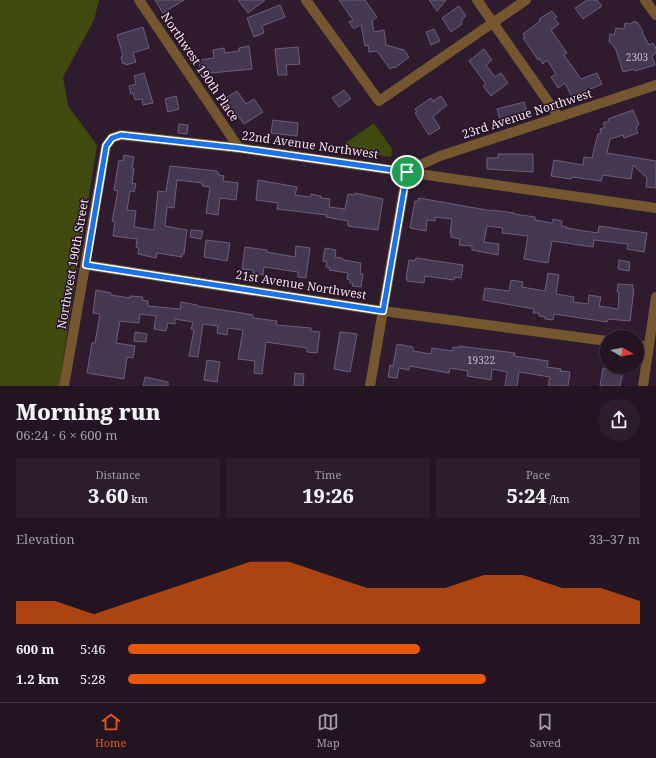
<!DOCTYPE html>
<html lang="en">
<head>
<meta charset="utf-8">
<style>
  body { margin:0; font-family:"Noto Serif",serif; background:#2b1d2a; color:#f1f3f6; height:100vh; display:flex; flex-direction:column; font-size:15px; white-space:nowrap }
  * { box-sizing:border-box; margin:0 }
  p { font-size:13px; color:#a39ea5 }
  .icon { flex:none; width:22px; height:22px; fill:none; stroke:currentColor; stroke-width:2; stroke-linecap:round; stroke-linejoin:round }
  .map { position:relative; height:386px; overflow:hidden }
  .panel { display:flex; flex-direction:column; background:#231422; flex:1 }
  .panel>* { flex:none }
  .needle { width:26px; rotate:99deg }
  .controls { position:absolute; left:600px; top:330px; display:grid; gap:8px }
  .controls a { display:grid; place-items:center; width:44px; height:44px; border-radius:50%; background:#231422; box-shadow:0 1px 3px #0004,0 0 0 1px #403340; font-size:20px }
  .pin { position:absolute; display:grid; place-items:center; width:34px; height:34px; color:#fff; margin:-17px; border:2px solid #fff; border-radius:50%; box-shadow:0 1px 4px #0007 }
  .round { display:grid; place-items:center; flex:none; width:42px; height:42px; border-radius:21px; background:#2b1d2a }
  .summary { display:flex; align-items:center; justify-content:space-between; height:68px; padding:0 16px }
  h1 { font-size:22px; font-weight:800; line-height:30px }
  .figures { display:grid; grid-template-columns:repeat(3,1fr); gap:6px; height:68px; padding:4px 16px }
  .figures div { display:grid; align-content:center; border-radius:0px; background:#2b1d2a; text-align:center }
  .figures b { font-size:20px; font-weight:800 }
  .figures small { font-size:11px; font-weight:400 }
  .figures p { font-size:11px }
  .chart { height:112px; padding:8px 16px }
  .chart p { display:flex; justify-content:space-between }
  .chart svg { width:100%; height:72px; margin-top:4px; fill:#ea580c; opacity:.7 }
  ul { padding:0 16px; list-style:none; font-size:13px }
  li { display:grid; grid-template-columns:64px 48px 1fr; align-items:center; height:30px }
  li i { height:10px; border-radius:5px; background:#ea580c }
  .dock { display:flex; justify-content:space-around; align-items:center; height:56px; border-top:1px solid #403340; background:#231422; font-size:11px; color:#a39ea5 }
  .dock a { display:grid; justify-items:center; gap:2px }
  .dock .current { color:#ea580c }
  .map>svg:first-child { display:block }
</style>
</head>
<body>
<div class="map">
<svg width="656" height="386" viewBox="0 0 656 386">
  <rect width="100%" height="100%" fill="#2f1b2e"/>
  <g fill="#414a0e">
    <polygon points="0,0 99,0 94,20 63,77 68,106 97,145 59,386 0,386"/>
    <polygon points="374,123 392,149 391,157 337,149"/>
  </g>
  <g fill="#443750" stroke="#6d5f7a">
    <polygon points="155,0 184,0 163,13"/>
    <polygon points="238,0 265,0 248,13"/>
    <polygon points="339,0 365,0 377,17 372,21 374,32 384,30 386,45 404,50 409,57 395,68 393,67 390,69 377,51 369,52 368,45 365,46 361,24 354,29 349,22 353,20"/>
    <polygon points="429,0 446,0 437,11"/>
    <polygon points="587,0 597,0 602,6 583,19 575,8"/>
    <polygon points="280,5 285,17 262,26 264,33 254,37 247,18"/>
    <polygon points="459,6 466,16 462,19 463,20 461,22 462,24 451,32 442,18"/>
    <polygon points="552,11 557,17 554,18 559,24 551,30 567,53 564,55 581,79 597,73 602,84 582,93 572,97 565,83 558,88 551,77 556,74 547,60 543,64 540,59 538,60 523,38 525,37 523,34 540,21 539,19"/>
    <polygon points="635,21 636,23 637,22 643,31 642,32 649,45 653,43 656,48 656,53 652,56 655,65 635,71 634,69 623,72 616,50 611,43 609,42 610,34 614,35 616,28 624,29 625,23 630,24"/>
    <polygon points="143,27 149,48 133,53 136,62 126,65 125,63 123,64 121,57 123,56 117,35"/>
    <polygon points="434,29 440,41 431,45 426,32"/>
    <polygon points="249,46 252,69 201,74 199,60 214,58 213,50 224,48 225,53 239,51 239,48"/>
    <polygon points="298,47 300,64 286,65 287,75 278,75 275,49"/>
    <polygon points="484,49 492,60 486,65 495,77 501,73 508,83 491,96 483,86 486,84 469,61"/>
    <polygon points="144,73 153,103 143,105 142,99 135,100 133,93 131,94 129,86 136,84 134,76"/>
    <polygon points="344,90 351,99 339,107 332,98"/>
    <polygon points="237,91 246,104 254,99 263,112 244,124 238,116 235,118 224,99"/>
    <polygon points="176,96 179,109 168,112 165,99"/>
    <polygon points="441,96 447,105 433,117 440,128 429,135 415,113 417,112 415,109 431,98 433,101"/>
    <polygon points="524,102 528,116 501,123 497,109"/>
    <polygon points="633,110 639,124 636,128 638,133 624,138 623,135 610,139 607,153 656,161 656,188 646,187 647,178 633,165 631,179 603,175 601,181 572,177 571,179 551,176 554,160 583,165 584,157 592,158 598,134 601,133 600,129 605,127 603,123 609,121 608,119"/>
    <polygon points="273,120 298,123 297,136 271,133"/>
    <polygon points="179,124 188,125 187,134 178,133"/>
    <polygon points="498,154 533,154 533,172 487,169 487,158 498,158"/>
    <polygon points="124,155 134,157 132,168 134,168 132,183 136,184 134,192 130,191 127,210 136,211 134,227 154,230 158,191 166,192 170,166 217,171 219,175 224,176 223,181 238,183 236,200 220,198 218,215 206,213 210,187 202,186 203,183 177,180 174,208 167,207 165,226 187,230 184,254 182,254 182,257 157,253 156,258 138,254 139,248 136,247 137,239 113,236 115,222 112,221 118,191 114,190 119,160 123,161"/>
    <polygon points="258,180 297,187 295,195 311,197 311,194 321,196 321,198 330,199 329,207 345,209 348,194 355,195 355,193 383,199 378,230 348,226 348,221 326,217 327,215 277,209 278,203 256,200"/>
    <polygon points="419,198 492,211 493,210 514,213 514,214 535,217 535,220 552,223 553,219 562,221 561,226 567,227 566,228 598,233 599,226 647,233 644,252 627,249 628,244 594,240 593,247 552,241 548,263 524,259 528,236 502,233 503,228 487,226 484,242 499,244 498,255 472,250 472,246 459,245 460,239 451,237 451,233 450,233 452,219 435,217 435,221 427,220 426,231 410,228 415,201 418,201"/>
    <polygon points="191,230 203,231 201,239 190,237"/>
    <polygon points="206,240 230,243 227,261 204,257"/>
    <polygon points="296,246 310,248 306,278 298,277 298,272 264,267 263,275 253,273 253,270 242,269 245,247 267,250 267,252 295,257"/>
    <polygon points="325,248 336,250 335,257 342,258 344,260 361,263 360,274 363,274 361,287 352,286 353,283 350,283 350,280 347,279 348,273 329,270 330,268 326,267 327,262 323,261"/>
    <polygon points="416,258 463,265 461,278 455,277 454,280 425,276 424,283 407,281 408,279 406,279 409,260 415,261"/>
    <polygon points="619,260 630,262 629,271 618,269"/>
    <polygon points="548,273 559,275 556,294 574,297 573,302 588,304 589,295 601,297 599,306 618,309 619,292 617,292 618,284 633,285 632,289 634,289 630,321 608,319 607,322 554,314 553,320 545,319 545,317 539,316 539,313 533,313 534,309 483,300 485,288 509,291 511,280 523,282 522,287 545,291"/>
    <polygon points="96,290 111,293 111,295 130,298 130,296 143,297 142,300 148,301 148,306 180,309 181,302 197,305 197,306 242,313 253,315 253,318 277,321 276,325 311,328 311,331 320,332 317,353 307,352 307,348 266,342 262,374 254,373 255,361 238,359 243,330 228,328 227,335 217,333 218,326 203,324 198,357 189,356 194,330 191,329 193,322 175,319 175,324 168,323 166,331 154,329 156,316 140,314 139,323 120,321 116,343 135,346 133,358 127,357 124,379 87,373 92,343 95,343 100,314 93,313"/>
    <polygon points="135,332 147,334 146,342 134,341"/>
    <polygon points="340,332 357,334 350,372 334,369"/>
    <polygon points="397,344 413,347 413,351 431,354 432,348 452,351 453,347 459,348 459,346 515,353 514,356 548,361 547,367 561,369 560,371 570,372 568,386 548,386 550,377 519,372 517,386 505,386 507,372 492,369 491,380 467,376 468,371 450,368 449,373 410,366 409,370 399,368 397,378 388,377 390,365 393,366"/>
    <polygon points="207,360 220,362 217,382 204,380"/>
    <polygon points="613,367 624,367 620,386 600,386 603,368 613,370"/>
    <polygon points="295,373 304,374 303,386 294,386"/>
    <polygon points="145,377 168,382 168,386 143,386"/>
  </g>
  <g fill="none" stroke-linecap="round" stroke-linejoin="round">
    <g stroke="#74572f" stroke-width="10">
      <polyline points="139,0 239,148"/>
      <polyline points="306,0 379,101 526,0"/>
      <polyline points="477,0 559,117"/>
      <polyline points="645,0 656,15"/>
      <polyline points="86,265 383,311 607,341"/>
      <polyline points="637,345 648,347"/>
      <polyline points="64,386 106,146 112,138 121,135 239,148 656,208"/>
      <polyline points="370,386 407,171 440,156 656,85"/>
      <polyline points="643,386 656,297"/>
    </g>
  </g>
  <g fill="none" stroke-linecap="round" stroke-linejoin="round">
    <g stroke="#fff" stroke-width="8">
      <polygon id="route" points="121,135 239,148 407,172 383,311 86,265 106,146 112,138"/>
    </g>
    <use href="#route" stroke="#1a73e8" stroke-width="5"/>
  </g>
  <g text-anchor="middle" stroke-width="3" stroke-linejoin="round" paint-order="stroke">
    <g font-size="10" fill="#c6b8c8">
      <text x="637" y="61">2303</text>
      <text x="481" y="364">19322</text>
    </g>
    <g font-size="12" fill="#f1e3f0" stroke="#251124">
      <text transform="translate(200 67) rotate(56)" y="4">Northwest 190th Place</text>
      <text transform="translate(527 114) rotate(-18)" y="4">23rd Avenue Northwest</text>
      <text transform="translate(310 145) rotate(8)" y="4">22nd Avenue Northwest</text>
      <text transform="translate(73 264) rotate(-80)" y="4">Northwest 190th Street</text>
      <text transform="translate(301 285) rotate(9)" y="4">21st Avenue Northwest</text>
    </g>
  </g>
</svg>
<div class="controls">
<a><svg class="needle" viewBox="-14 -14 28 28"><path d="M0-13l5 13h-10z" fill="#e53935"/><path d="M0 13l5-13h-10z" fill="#a39ea5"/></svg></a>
</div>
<div class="pin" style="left:407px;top:172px;background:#1e9e55"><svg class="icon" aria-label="arrive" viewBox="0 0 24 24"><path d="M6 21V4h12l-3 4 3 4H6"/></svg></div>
</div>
<section class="panel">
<div class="summary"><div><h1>Morning run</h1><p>06:24 · 6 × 600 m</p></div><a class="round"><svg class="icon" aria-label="share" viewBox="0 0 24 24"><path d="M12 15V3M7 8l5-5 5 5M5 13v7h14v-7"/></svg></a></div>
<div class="figures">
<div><p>Distance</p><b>3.60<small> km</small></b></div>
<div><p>Time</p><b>19:26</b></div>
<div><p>Pace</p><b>5:24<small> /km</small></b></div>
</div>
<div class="chart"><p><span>Elevation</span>33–37 m</p>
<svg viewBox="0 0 160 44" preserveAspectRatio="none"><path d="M0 44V30L10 30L20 38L30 30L40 22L50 14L60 6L70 6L80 14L90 22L100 22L110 22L120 14L130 14L140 22L150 22L160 30V44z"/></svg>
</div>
<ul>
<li><b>600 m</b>5:46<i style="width:57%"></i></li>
<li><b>1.2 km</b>5:28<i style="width:70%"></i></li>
</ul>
</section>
<nav class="dock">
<a class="current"><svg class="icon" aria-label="home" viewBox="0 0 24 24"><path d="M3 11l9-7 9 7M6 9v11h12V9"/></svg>Home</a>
<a><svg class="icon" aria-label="map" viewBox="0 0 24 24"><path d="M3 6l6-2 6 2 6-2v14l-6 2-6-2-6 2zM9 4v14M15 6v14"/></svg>Map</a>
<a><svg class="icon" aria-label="saved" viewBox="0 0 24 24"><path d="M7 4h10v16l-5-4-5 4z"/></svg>Saved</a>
</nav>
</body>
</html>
